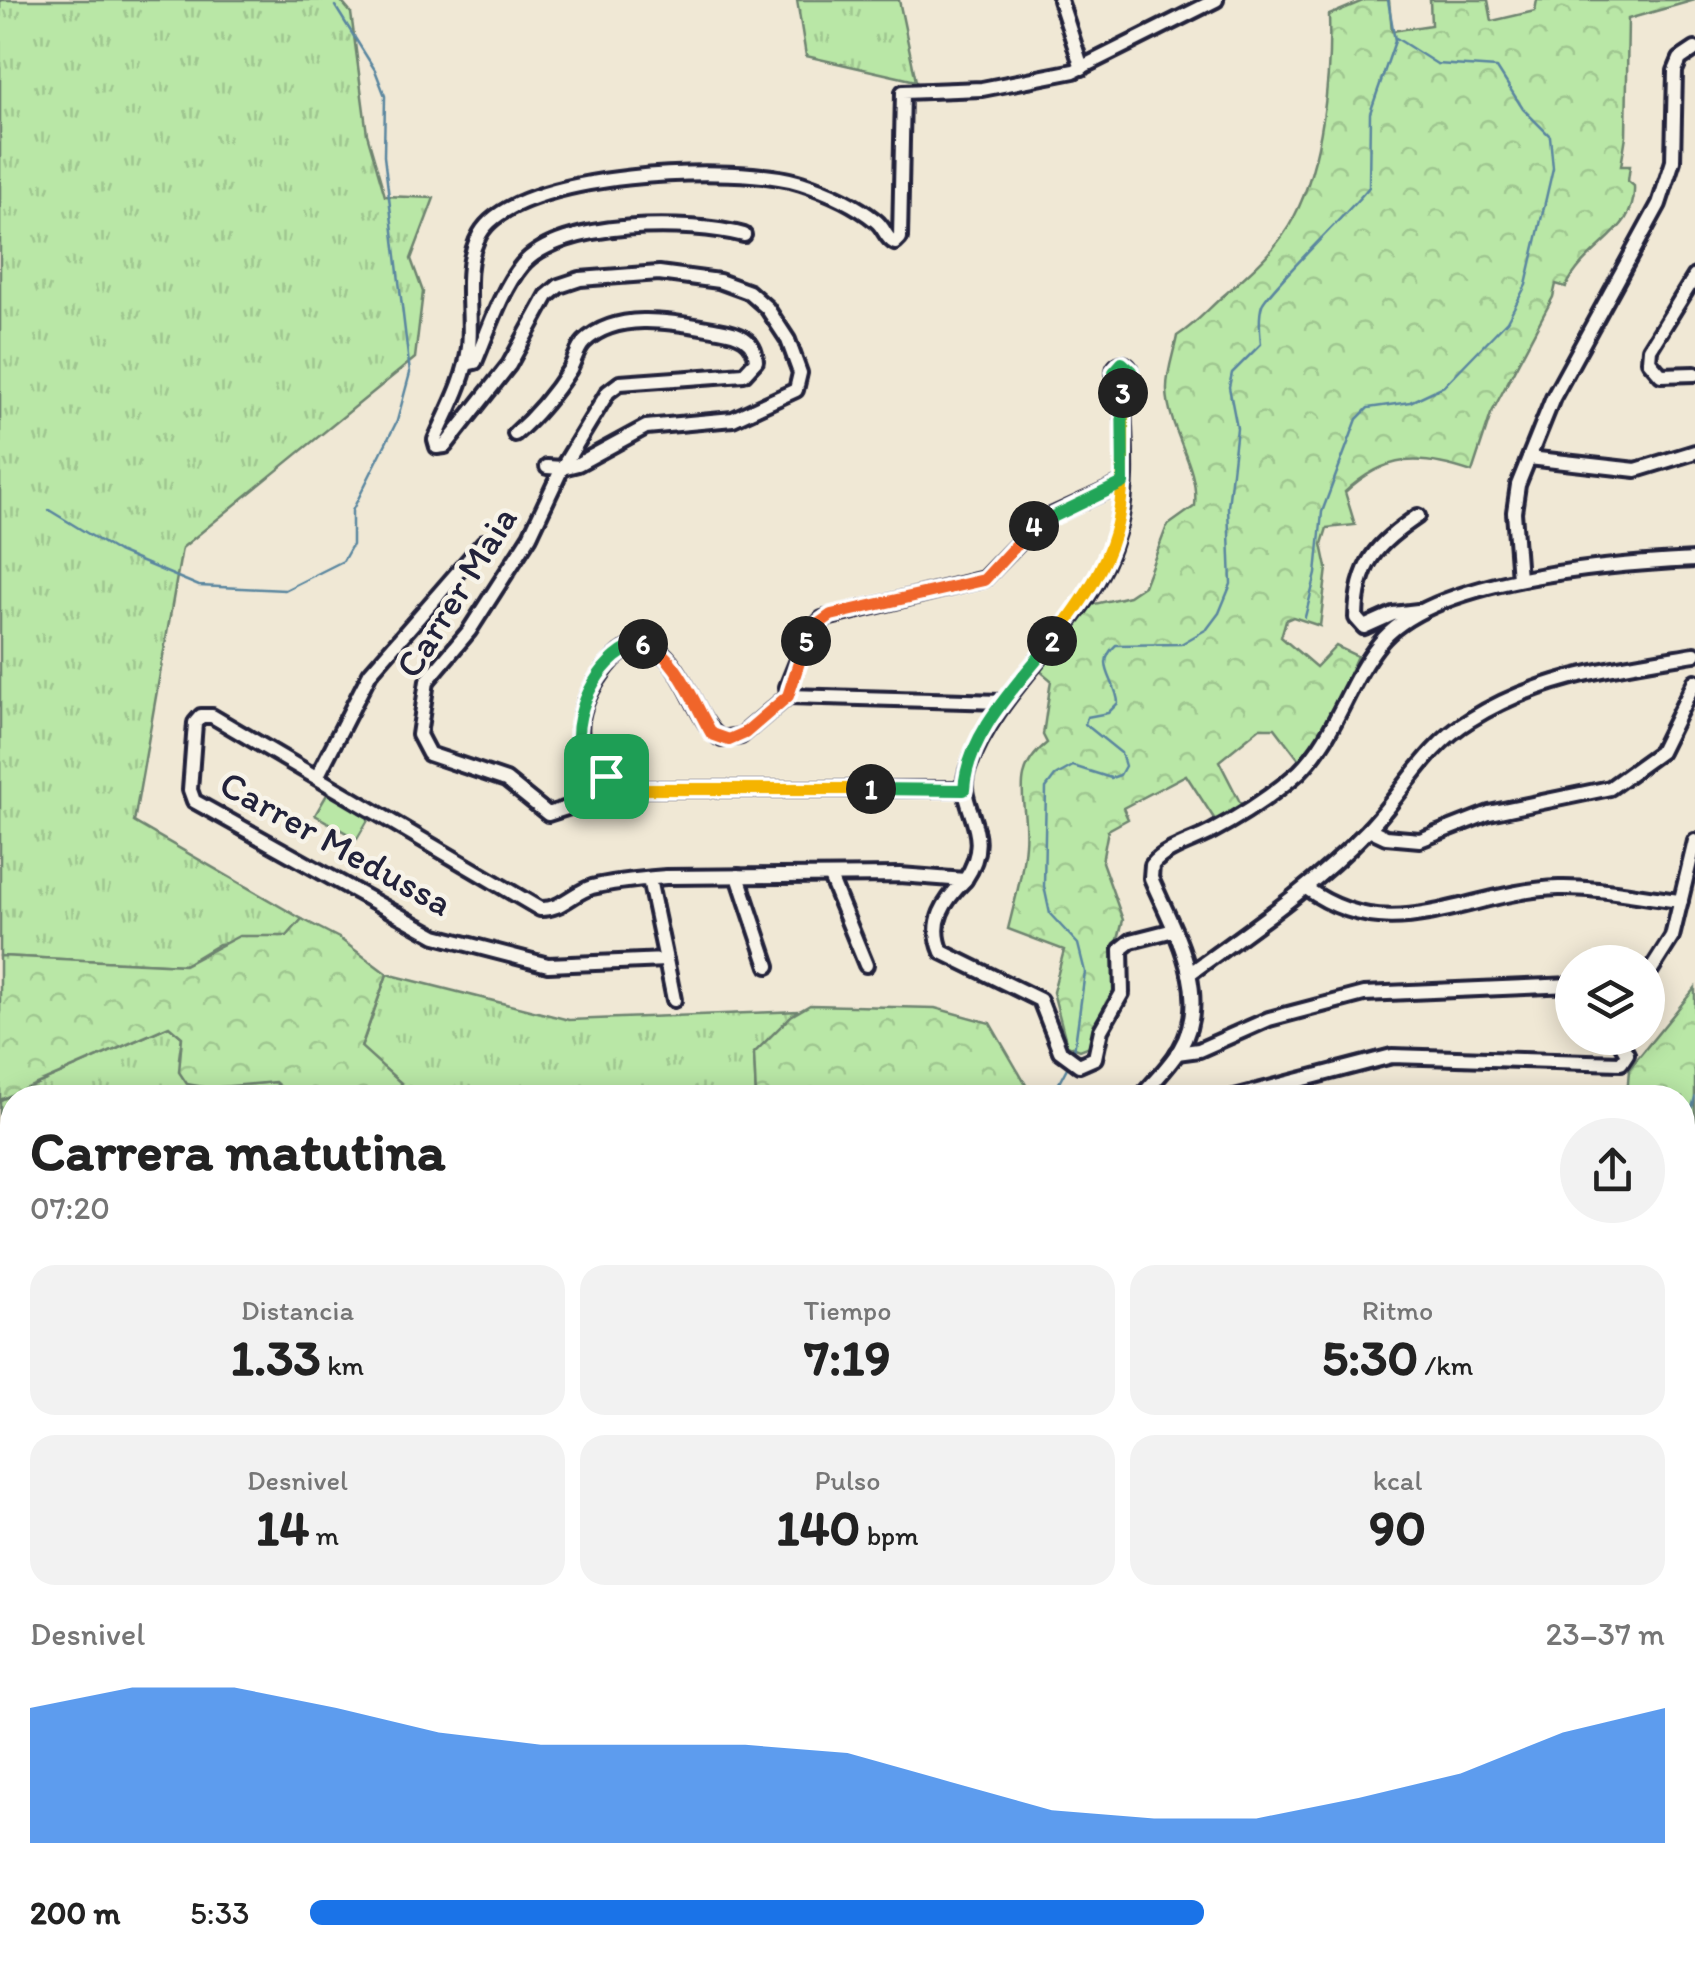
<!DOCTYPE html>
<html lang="es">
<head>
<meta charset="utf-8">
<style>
  body { margin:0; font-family:Itim,sans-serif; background:#f2f2f2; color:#222; height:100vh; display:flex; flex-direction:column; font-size:38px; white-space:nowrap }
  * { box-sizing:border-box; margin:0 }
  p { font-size:32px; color:#767676 }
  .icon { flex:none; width:55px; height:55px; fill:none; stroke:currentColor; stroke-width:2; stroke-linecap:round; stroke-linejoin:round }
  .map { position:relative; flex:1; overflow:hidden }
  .sheet { position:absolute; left:0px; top:1085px; width:1695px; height:888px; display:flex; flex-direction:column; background:#fff; border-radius:40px 40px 0 0; box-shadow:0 5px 25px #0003 }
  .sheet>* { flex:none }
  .buttons { position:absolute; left:1555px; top:945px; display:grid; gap:20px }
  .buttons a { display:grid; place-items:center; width:110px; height:110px; border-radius:50%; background:#fff; box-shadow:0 5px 25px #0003; font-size:50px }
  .pin { position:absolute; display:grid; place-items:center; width:85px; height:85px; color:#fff; margin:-42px; border-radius:20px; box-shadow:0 5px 15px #0006 }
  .km { position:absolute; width:50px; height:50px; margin:-25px; border-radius:50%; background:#222; color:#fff; font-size:28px; line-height:50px; text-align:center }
  .round { display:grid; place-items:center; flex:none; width:105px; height:105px; border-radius:52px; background:#f2f2f2 }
  .headline { display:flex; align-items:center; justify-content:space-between; height:170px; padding:0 30px }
  h1 { font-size:55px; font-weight:700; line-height:75px }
  .stats { display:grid; grid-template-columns:repeat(3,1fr); gap:15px; height:170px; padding:10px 30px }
  .stats div { display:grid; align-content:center; border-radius:25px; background:#f2f2f2; text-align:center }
  .stats b { font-size:50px; font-weight:700 }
  .stats small { font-size:28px; font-weight:400 }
  .stats p { font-size:28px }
  .chart { height:280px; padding:20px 30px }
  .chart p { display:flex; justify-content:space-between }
  .chart svg { width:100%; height:180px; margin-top:10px; fill:#1a73e8; opacity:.7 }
  ul { padding:0 30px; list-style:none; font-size:32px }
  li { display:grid; grid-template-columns:160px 120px 1fr; align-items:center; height:75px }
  li i { height:25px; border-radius:12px; background:#1a73e8 }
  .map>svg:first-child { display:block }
</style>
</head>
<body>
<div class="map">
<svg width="1695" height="1972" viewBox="0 0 1695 1972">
  <defs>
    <pattern id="grass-tufts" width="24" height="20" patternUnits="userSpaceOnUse" patternTransform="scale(2.5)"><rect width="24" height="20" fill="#b9e7a6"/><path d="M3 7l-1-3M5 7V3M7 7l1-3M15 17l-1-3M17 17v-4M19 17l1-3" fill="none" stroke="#9fc690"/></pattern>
    <pattern id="forest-crowns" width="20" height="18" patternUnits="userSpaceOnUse" patternTransform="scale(2.5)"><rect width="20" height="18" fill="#b9e7a6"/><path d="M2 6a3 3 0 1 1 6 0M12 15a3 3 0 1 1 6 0" fill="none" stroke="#9fc690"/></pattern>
  </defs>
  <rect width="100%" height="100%" fill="#f0e8d5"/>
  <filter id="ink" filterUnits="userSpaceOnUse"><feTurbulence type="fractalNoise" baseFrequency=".01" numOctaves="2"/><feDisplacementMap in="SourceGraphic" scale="20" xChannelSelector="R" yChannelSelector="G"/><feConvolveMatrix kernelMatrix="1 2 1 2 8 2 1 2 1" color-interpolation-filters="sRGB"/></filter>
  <g filter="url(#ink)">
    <g fill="url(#grass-tufts)" stroke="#6e8470" stroke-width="2.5">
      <polygon points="0,0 340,0 351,13 367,134 385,196 434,198 411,259 423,292 415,358 182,548 134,822 302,919 287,937 219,944 184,965 0,956"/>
      <polygon points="797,0 899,0 916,81 806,56"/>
      <polygon points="387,974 569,1020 801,1011 754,1053 756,1097 408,1097 401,1083 361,1048"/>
      <polygon points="169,1026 182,1037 179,1058 209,1088 275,1082 292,1097 12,1098 12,1151 0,1148 0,1100"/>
      <polygon points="1683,1177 1695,1209 1695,1300 1682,1291"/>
      <polygon points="1683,1486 1695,1489 1695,1972 302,1972 308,1960 1682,1960"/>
      <polygon points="2,1537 12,1547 12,1830 0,1829"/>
    </g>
    <g fill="url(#forest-crowns)" stroke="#6e8470" stroke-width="2.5">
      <path d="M1365,0H1389L1392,31L1431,25L1430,0H1488L1492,21L1535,11L1537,0H1695L1628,19L1626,136L1621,166H1630L1628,181L1634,186C1637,233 1587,243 1566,287L1556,284L1553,297L1491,414L1472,472C1420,454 1386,454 1345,492L1355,525L1327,528L1322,544L1327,568L1320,626L1293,617L1286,620L1281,637L1316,667L1336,646L1357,656L1322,735L1300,761L1275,728H1260L1219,761L1242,806L1217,823L1186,775L1123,808L1128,819L1108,830L1102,862L1123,920L1113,959L1116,991L1090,1046L1080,1050L1067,1045L1053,992L1064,950L1008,929C1015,901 1023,872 1025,844C1029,803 1007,774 1047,743L1043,735L1051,680L1039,670L1090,605L1129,596L1144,586L1167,526L1195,506C1199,465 1169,432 1167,391C1166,373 1174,353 1177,336C1196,324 1207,310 1223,296C1249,273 1278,249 1294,217C1323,162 1331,76 1329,15Z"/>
      <polygon points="302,919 339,938 387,974 361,1047 401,1083 408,1097 292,1097 275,1082 209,1088 187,1084 179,1072 182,1037 169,1026 0,1100 0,956 184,965 239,936 287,936"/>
      <polygon points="1695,988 1695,1209 1683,1177 1682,1098 1627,1097 1629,1069"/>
      <polygon points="810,1005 935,1008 990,1023 1033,1097 756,1097 754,1053 791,1016"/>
      <polygon points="0,1148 12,1151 12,1247 0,1238"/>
      <polygon points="1683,1291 1695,1300 1695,1332 1690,1339 1695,1339 1695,1489 1683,1486"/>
      <polygon points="0,1426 12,1426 12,1546 0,1538"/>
      <polygon points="0,1829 12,1830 12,1960 310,1960 302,1972 24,1972 0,1959"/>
    </g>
    <polygon fill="#b9e7a6" stroke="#6e8470" stroke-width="2.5" points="329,791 371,815 357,839 315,815"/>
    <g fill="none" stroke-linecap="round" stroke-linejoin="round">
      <g stroke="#5a869f" stroke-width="2.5">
        <polyline points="49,510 118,552 199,586 285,590 343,561 352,545 352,511 397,421 410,373 384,156 385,96 375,70 335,6"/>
        <polyline points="1305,617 1316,574 1322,512 1357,419 1368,408 1410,402 1444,386 1507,321 1526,285 1553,168 1550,136 1523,109 1497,68 1437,64 1396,38"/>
        <path d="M1074,1052L1085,972L1078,944L1050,914L1044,886L1046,788L1055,776L1073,766L1111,778L1120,775L1125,766L1121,753L1085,724L1087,717L1108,713L1118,703C1117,680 1093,665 1116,645L1181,644L1207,629L1219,613L1231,584L1228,507L1237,428L1229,387L1232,373L1261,344C1260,332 1258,317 1262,305C1266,292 1353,208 1369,187L1370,113L1395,41L1388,0"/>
        <polyline points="1695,1097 1685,1134 1695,1171"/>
        <polyline points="1051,1098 1069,1064"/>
      </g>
      <g stroke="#22223b" stroke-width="20">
        <g id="minor">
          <polyline points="1060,0 1082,68"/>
          <polyline points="1695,276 1650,349 1649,361 1661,375 1695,374"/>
          <circle cx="1122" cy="372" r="8"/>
          <path d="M466,364L475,362C488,332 501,290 522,265C561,219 691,221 744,235"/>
          <path d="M515,434C537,415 554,394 570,369C575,360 577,349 584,342C618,309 678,323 719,330C738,333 755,339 756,361L744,374L620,383L608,392L562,468L547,467"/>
          <polyline points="1529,458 1636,470 1695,452"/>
          <polyline points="1519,579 1514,512 1518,485 1553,398 1659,204 1673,161 1675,71 1680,59 1695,49"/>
          <path d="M1418,611L1393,614L1364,627L1356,618C1357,563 1376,545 1418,516"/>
          <path d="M788,696L741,736L722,739C694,725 682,645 639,643C619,650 609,663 598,679C567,726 576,773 633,789H964"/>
          <polyline points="788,696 787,687 808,635 822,619 984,579 1040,521 1123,483"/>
          <polyline points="788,696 1002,702"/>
          <path d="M606,776L570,807L548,814L506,780L429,754L419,735L427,681L469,631L530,536L562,468L578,464L646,427L733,419L796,390L800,373L788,340L767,308L749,292L719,281L659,273L580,279L559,286L547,296L509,365L445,446L437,447L435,440C448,410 465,381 469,347C473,311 461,267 480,234C515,171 738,163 801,183C826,191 855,204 876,221C885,228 885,238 895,243L900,238L903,92L982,89L1074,71L1216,0"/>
          <polyline points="317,777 370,673 484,542"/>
          <polyline points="1369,829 1386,837 1420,840 1489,813 1610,788 1660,752 1695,681"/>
          <polyline points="738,876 768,966"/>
          <polyline points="830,877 866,965"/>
          <path d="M649,879L666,960L548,965L436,936L194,801L190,790L195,723L201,716H212L540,909C561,910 572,893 592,887C616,881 642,879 666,877L900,875L965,880C944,901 929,922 942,952L1040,1000L1060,1051L1079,1065L1095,1058L1101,1030L1122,993L1121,949L1131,941L1174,930"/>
          <path d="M965,880C998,831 955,808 967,771C999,680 1092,625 1117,533C1131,486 1123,429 1122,380"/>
          <path d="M1306,888C1393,951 1466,891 1559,888C1598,887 1641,897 1681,901"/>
          <polyline points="666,960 674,1000"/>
          <path d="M1189,974C1251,929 1314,886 1367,831C1403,794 1425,747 1470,720C1540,676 1615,667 1695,654"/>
          <polyline points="1648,975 1672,937 1695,841"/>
          <polyline points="1177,1053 1199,1050 1269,1019 1364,994 1572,985"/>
          <path d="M1140,1098C1153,1082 1170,1066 1180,1049C1213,994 1173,929 1151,878L1152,865C1166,848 1192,842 1211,832C1241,816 1273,795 1299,772C1336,736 1347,684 1379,644C1431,577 1614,564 1695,560"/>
          <polyline points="1231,1098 1392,1056 1621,1063 1627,1054 1618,1038"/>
        </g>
      </g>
      <g stroke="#22223b" stroke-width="22">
        <polyline id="major" points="0,1968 7,1972"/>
      </g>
      <use href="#minor" stroke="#f7f3e8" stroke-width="12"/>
      <use href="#major" stroke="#faddab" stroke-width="15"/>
    </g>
  </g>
  <g fill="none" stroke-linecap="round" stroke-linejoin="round" filter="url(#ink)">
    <g stroke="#fff" stroke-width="20">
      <polyline id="split-1" points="606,776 634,789 871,789"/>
    </g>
    <g stroke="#fff" stroke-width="20">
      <path id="split-2" d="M871,789L964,790C967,733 1019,683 1052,641"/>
    </g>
    <g stroke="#fff" stroke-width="20">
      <path id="split-3" d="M1052,641C1130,541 1123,515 1123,393"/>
    </g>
    <g stroke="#fff" stroke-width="20">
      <polyline id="split-4" points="1034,526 1123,483 1122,380 1114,372 1122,363 1131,371 1122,380 1123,393"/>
    </g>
    <g stroke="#fff" stroke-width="20">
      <polyline id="split-5" points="806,641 813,628 831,615 984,580 1034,526"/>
    </g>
    <g stroke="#fff" stroke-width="20">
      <path id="split-6" d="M643,644C674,648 697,710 712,734L729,740L745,733L788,696L806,641"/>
    </g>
    <g stroke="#fff" stroke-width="20">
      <path id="split-7" d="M606,776L579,747C572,710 603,649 643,644"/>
    </g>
    <use href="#split-1" stroke="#f5b400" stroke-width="12"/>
    <use href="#split-2" stroke="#22a559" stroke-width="12"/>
    <use href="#split-3" stroke="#f5b400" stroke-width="12"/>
    <use href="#split-4" stroke="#22a559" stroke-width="12"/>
    <use href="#split-5" stroke="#f0652b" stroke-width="12"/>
    <use href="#split-6" stroke="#f0652b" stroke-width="12"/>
    <use href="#split-7" stroke="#22a559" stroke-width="12"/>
  </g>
  <g text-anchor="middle" stroke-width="9" stroke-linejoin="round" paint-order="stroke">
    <g font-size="38" fill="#22223b" stroke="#f7f3e8">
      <text transform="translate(456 592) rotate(-58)" y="13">Carrer Maia</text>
      <text transform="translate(336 843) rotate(29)" y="13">Carrer Medussa</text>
    </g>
  </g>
</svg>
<div class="buttons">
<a><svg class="icon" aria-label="layers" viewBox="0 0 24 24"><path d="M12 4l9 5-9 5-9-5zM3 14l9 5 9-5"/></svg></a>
</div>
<div class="pin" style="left:606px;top:776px;background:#1e9e55"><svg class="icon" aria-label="arrive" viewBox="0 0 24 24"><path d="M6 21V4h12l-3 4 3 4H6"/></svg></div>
<b class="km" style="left:871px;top:789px">1</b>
<b class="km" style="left:1052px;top:641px">2</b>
<b class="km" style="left:1123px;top:393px">3</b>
<b class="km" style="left:1034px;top:526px">4</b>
<b class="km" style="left:806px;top:641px">5</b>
<b class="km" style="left:643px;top:644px">6</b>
<section class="sheet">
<div class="headline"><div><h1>Carrera matutina</h1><p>07:20</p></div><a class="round"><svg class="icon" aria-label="share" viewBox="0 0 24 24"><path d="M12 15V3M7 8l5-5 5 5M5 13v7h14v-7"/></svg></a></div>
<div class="stats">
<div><p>Distancia</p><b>1.33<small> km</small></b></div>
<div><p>Tiempo</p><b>7:19</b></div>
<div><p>Ritmo</p><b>5:30<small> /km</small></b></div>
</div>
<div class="stats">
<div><p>Desnivel</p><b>14<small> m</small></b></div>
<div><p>Pulso</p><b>140<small> bpm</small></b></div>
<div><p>kcal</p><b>90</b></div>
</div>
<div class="chart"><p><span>Desnivel</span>23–37 m</p>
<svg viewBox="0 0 160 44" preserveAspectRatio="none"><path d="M0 44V11L10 6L20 6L30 11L40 17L50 20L60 20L70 20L80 22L90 29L100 36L110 38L120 38L130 33L140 27L150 17L160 11V44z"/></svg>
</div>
<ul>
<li><b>200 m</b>5:33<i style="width:66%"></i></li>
</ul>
</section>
</div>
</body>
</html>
